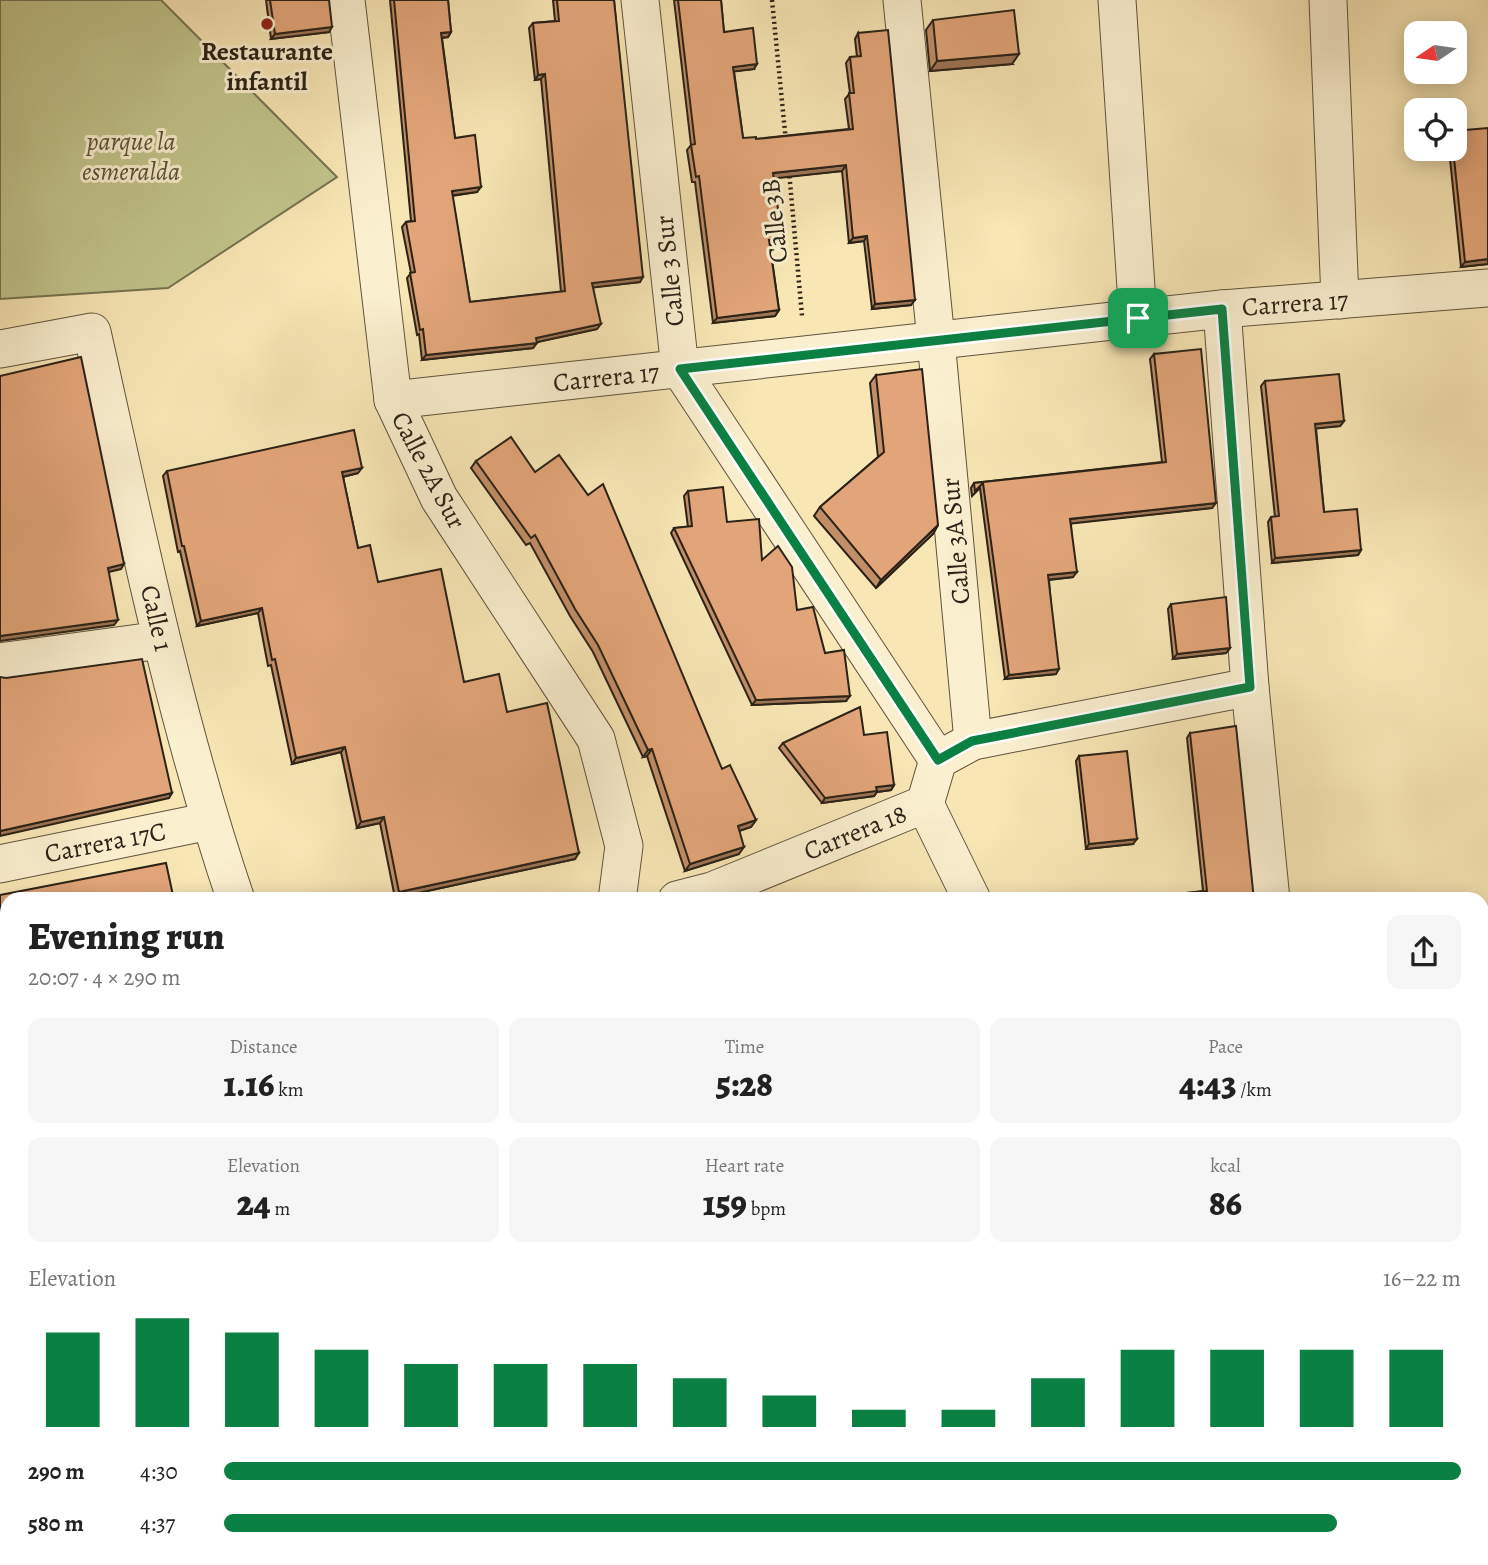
<!DOCTYPE html>
<html lang="en">
<head>
<meta charset="utf-8">
<style>
  body { margin:0; font-family:Alegreya,serif; background:#f6f6f6; color:#222; height:100vh; display:flex; flex-direction:column; font-size:26px; white-space:nowrap }
  * { box-sizing:border-box; margin:0 }
  p { font-size:23px; color:#767676 }
  .icon { flex:none; width:38px; height:38px; fill:none; stroke:currentColor; stroke-width:2; stroke-linecap:round; stroke-linejoin:round }
  .map { position:relative; flex:1; overflow:hidden }
  .drawer { position:absolute; left:0px; top:892px; width:1489px; height:674px; display:flex; flex-direction:column; background:#fff; border-radius:21px 21px 0 0; box-shadow:0 4px 18px #0003 }
  .drawer>* { flex:none }
  .needle { width:46px; rotate:257deg }
  .controls { position:absolute; left:1404px; top:21px; display:grid; gap:14px }
  .controls a { display:grid; place-items:center; width:63px; height:63px; border-radius:14px; background:#fff; box-shadow:0 4px 18px #0003; font-size:35px }
  .pin { position:absolute; display:grid; place-items:center; width:60px; height:60px; color:#fff; margin:-30px; border-radius:14px; box-shadow:0 4px 10px #0006 }
  .round { display:grid; place-items:center; flex:none; width:74px; height:74px; border-radius:14px; background:#f6f6f6 }
  .head { display:flex; align-items:center; justify-content:space-between; height:119px; padding:0 28px }
  h1 { font-size:38px; font-weight:800; line-height:52px }
  .stats { display:grid; grid-template-columns:repeat(3,1fr); gap:10px; height:119px; padding:7px 28px }
  .stats div { display:grid; align-content:center; border-radius:14px; background:#f6f6f6; text-align:center }
  .stats b { font-size:35px; font-weight:800 }
  .stats small { font-size:19px; font-weight:400 }
  .stats p { font-size:19px }
  .chart { height:196px; padding:14px 28px }
  .chart p { display:flex; justify-content:space-between }
  .chart svg { width:100%; height:126px; margin-top:7px; stroke:#0b8043; stroke-width:6 }
  ul { padding:0 28px; list-style:none; font-size:23px }
  li { display:grid; grid-template-columns:112px 84px 1fr; align-items:center; height:52px }
  li i { height:18px; border-radius:9px; background:#0b8043 }
  .map>svg:first-child { display:block }
</style>
</head>
<body>
<div class="map">
<svg width="1488" height="1565" viewBox="0 0 1488 1565">
  <rect width="100%" height="100%" fill="#f8e6b5"/>
  <filter id="stains"><feTurbulence type="fractalNoise" baseFrequency=".00286" numOctaves="4"/><feColorMatrix values="0 0 0 0 .2 0 0 0 0 .09 0 0 0 0 .02 0 0 0 .5 -.17"/></filter>
  <radialGradient id="worn" r=".72"><stop offset=".6" stop-color="#630" stop-opacity="0"/><stop offset="1" stop-color="#630" stop-opacity=".3"/></radialGradient>
  <polygon fill="#c1c48b" stroke="#767351" stroke-width="2" points="0,0 161,0 337,177 168,288 0,299"/>
  <g fill="none" stroke-linecap="round" stroke-linejoin="round">
    <g stroke="#5e533e" stroke-width="39">
      <g id="street">
        <polyline points="346,0 393,400 439,498 596,739 624,846 617,900"/>
        <polyline points="640,0 680,369 938,760"/>
        <polyline points="902,0 936,340 973,741"/>
        <polyline points="1117,0 1138,318"/>
        <polyline points="1328,0 1340,300"/>
        <polyline points="1222,309 1250,687 1271,900"/>
        <path d="M0,349L92,332C135,523 173,714 236,900"/>
        <polyline points="393,400 1222,309 1488,288"/>
        <polyline points="0,662 161,640"/>
        <polyline points="925,804 972,900"/>
        <polyline points="0,864 210,821"/>
        <polyline points="677,900 712,891 925,804 938,760 973,741 1250,687"/>
        <polyline points="0,1154 7,1152"/>
        <polyline points="155,1559 157,1565"/>
        <polyline points="357,1559 358,1565"/>
        <polyline points="568,1559 570,1565"/>
        <polyline points="780,1559 782,1565"/>
        <polyline points="992,1559 993,1565"/>
        <polyline points="233,1565 255,1559"/>
      </g>
    </g>
    <g stroke="#2a2217" stroke-width="4.5" stroke-dasharray="2 3.5" stroke-linecap="butt">
      <polyline points="772,0 786,142"/>
      <polyline points="789,171 802,316"/>
    </g>
    <use href="#street" stroke="#faefcf" stroke-width="37"/>
  </g>
  <g fill="#c28e68" stroke="#2a2217" stroke-width="2">
    <polygon points="266,0 329,0 329,32 271,39"/>
    <polygon points="390,0 448,0 451,32 448,37 442,38 455,138 477,192 452,196 470,302 561,292 541,79 535,80 529,28 533,23 555,21 553,0 614,0 640,282 593,287 597,329 537,342 533,348 422,360 419,334 417,335 407,278 411,273 402,227 406,222 411,221"/>
    <polygon points="674,0 721,0 724,32 754,69 734,71 743,138 756,139 849,129 845,99 850,93 846,63 850,57 857,57 855,39 858,33 911,305 872,309 864,241 849,243 842,171 773,178 782,239 778,244 770,245 779,310 775,316 713,323 695,182 692,182 687,150 691,145"/>
    <polygon points="933,20 1012,64 930,71 926,30"/>
    <polygon points="1488,128 1488,264 1461,267 1449,149 1454,149"/>
    <polygon points="1154,354 1212,508 1071,523 1073,577 1049,580 1056,674 1005,679 980,488 972,496 971,488 974,483 1162,462 1150,359"/>
    <polygon points="876,375 938,525 933,534 876,588 814,516 820,507 878,457 870,383"/>
    <polygon points="1265,381 1344,421 1340,426 1316,428 1324,512 1361,550 1358,555 1272,563 1268,522 1271,517 1275,517 1261,386"/>
    <polygon points="476,461 722,769 756,820 751,827 739,831 739,854 685,871 647,756 643,757 593,652 570,616 530,543 526,545 471,468"/>
    <polygon points="167,471 358,473 343,477 358,548 378,582 464,682 507,712 575,859 395,898 380,823 357,828 341,752 292,764 271,665 268,666 258,613 197,626 180,551 178,552 163,476"/>
    <polygon points="688,491 727,522 762,560 797,610 825,653 846,701 752,705 671,533 674,528 688,527 684,496"/>
    <polygon points="1171,604 1230,648 1226,653 1173,659 1168,609"/>
    <polygon points="1190,733 1254,897 1254,900 1184,900 1187,893 1203,891 1187,738"/>
    <polygon points="864,735 894,785 891,790 877,792 874,796 822,803 779,748 783,743"/>
    <polygon points="1079,756 1133,844 1086,849 1076,761"/>
    <polygon points="590,1559 753,1559 755,1565 592,1565"/>
    <polygon points="821,1559 977,1559 979,1565 822,1565"/>
    <polygon points="1013,1559 1105,1559 1106,1565 1013,1565"/>
  </g>
  <g fill="#9e7455" stroke="#2a2217" stroke-width="2">
    <polygon points="332,27 329,32 271,39 275,34"/>
    <polygon points="451,32 448,37 438,38 441,33"/>
    <polygon points="1019,54 1012,64 930,71 937,61"/>
    <polygon points="757,64 754,69 730,72 733,67"/>
    <polygon points="545,74 541,79 535,80 538,75"/>
    <polygon points="846,165 842,171 769,179 773,173"/>
    <polygon points="481,187 477,192 448,196 452,191"/>
    <polygon points="867,236 864,241 849,243 853,238"/>
    <polygon points="782,239 778,244 766,245 769,240"/>
    <polygon points="1488,259 1488,264 1461,267 1465,262"/>
    <polygon points="643,277 640,282 589,288 592,283"/>
    <polygon points="915,300 911,305 872,309 875,304"/>
    <polygon points="779,310 775,316 713,323 717,318"/>
    <polygon points="601,324 597,329 533,343 536,338"/>
    <polygon points="537,343 533,348 422,360 426,355"/>
    <polygon points="1344,421 1340,426 1312,429 1315,424"/>
    <polygon points="362,468 358,473 338,478 342,472"/>
    <polygon points="1216,503 1212,508 1067,524 1070,519"/>
    <polygon points="938,525 933,534 876,588 881,580"/>
    <polygon points="1361,550 1358,555 1272,563 1275,558"/>
    <polygon points="124,564 121,569 104,573 108,568"/>
    <polygon points="1077,572 1073,577 1045,580 1048,575"/>
    <polygon points="262,608 258,613 197,626 201,621"/>
    <polygon points="118,620 114,625 0,641 0,636"/>
    <polygon points="1230,648 1226,653 1173,659 1177,654"/>
    <polygon points="1059,669 1056,674 1005,679 1009,675"/>
    <polygon points="850,696 846,701 752,705 756,700"/>
    <polygon points="345,747 341,752 292,764 296,758"/>
    <polygon points="652,749 647,756 643,757 648,750"/>
    <polygon points="894,785 891,790 877,792 874,796 822,803 825,798 876,787"/>
    <polygon points="172,793 169,798 0,836 0,831"/>
    <polygon points="384,817 380,823 357,828 361,822"/>
    <polygon points="756,820 751,827 733,833 738,826"/>
    <polygon points="1137,839 1133,844 1086,849 1089,844"/>
    <polygon points="744,847 739,854 685,871 690,864"/>
    <polygon points="579,853 575,859 395,898 399,892"/>
    <polygon points="7,1052 7,1056 0,1058 0,1054"/>
  </g>
  <g fill="#e2a579" stroke="#2a2217" stroke-width="2">
    <polygon points="270,0 329,0 332,27 275,34"/>
    <polygon points="394,0 448,0 451,32 441,33 455,138 475,135 481,187 452,191 470,302 565,291 545,74 538,75 533,23 559,21 557,0 614,0 643,277 592,283 601,324 536,338 537,343 426,355 423,329 420,330 410,273 415,272 406,222 415,221"/>
    <polygon points="678,0 721,0 724,32 753,28 757,64 733,67 743,138 756,137 756,139 853,129 849,93 854,93 850,57 861,56 858,33 888,30 915,300 875,304 867,236 853,238 846,165 773,173 782,239 769,240 779,310 717,318 699,176 696,177 691,145 695,144"/>
    <polygon points="1014,10 1019,54 937,61 933,20"/>
    <polygon points="1488,128 1488,259 1465,262 1453,149 1454,149 1454,131"/>
    <polygon points="1201,349 1216,503 1070,519 1077,572 1048,575 1059,669 1009,675 983,483 975,491 974,483 1166,462 1154,354"/>
    <polygon points="81,357 124,564 108,568 118,620 0,636 0,376"/>
    <polygon points="922,369 938,525 881,580 820,507 884,452 876,375"/>
    <polygon points="1339,374 1344,421 1315,424 1324,512 1357,509 1361,550 1275,558 1271,517 1279,516 1265,381"/>
    <polygon points="354,430 362,468 342,472 358,548 370,545 378,582 441,569 464,682 499,674 507,712 547,703 579,853 399,892 384,817 361,822 345,747 296,758 275,659 272,660 262,608 201,621 184,546 182,546 167,471"/>
    <polygon points="511,437 535,472 559,455 588,495 603,484 722,769 730,765 756,820 738,826 744,847 690,864 652,749 648,750 598,645 575,609 535,535 531,538 476,461"/>
    <polygon points="723,487 727,522 759,519 762,560 778,546 792,567 797,610 813,607 825,653 844,650 850,696 756,700 674,528 692,526 688,491"/>
    <polygon points="1226,597 1230,648 1177,654 1171,604"/>
    <polygon points="142,659 172,793 0,831 0,677 6,678"/>
    <polygon points="860,707 864,735 887,732 894,785 876,787 877,791 825,798 783,743"/>
    <polygon points="1236,726 1254,900 1188,900 1187,893 1207,891 1190,733"/>
    <polygon points="1127,751 1137,839 1089,844 1079,756"/>
    <polygon points="166,863 174,900 7,900 7,1052 0,1054 0,895"/>
    <polygon points="7,1217 7,1559 141,1559 143,1565 0,1565 0,1219"/>
    <polygon points="597,1559 753,1559 755,1565 598,1565"/>
    <polygon points="827,1559 977,1559 979,1565 829,1565"/>
    <polygon points="1018,1559 1105,1559 1106,1565 1017,1565"/>
  </g>
  <g fill="none" stroke-linecap="round" stroke-linejoin="round">
    <g stroke="#fff" stroke-width="14">
      <polygon id="route" points="1222,309 1250,687 972,741 938,760 680,369"/>
    </g>
    <use href="#route" stroke="#0b8043" stroke-width="9"/>
  </g>
  <circle fill="#8f2418" stroke="#faefcf" stroke-width="2.5" cx="267" cy="24" r="7"/>
  <g text-anchor="middle" stroke-width="6" stroke-linejoin="round" paint-order="stroke">
    <g font-size="26" font-weight="bold" fill="#2a2217" stroke="#faefcf">
      <text x="267" y="60">Restaurante<tspan x="267" dy="30">infantil</tspan></text>
    </g>
    <g font-size="26" font-style="italic" fill="#57533a" stroke="#faefcf">
      <text x="131" y="150">parque la<tspan x="131" dy="30">esmeralda</tspan></text>
    </g>
    <g font-size="26" fill="#2a2217" stroke="#faefcf">
      <text transform="translate(774 221) rotate(-96)" y="9">Calle 3B</text>
      <text transform="translate(669 271) rotate(-96)" y="9">Calle 3 Sur</text>
      <text transform="translate(1295 303) rotate(-4)" y="9">Carrera 17</text>
      <text transform="translate(606 377) rotate(-6)" y="9">Carrera 17</text>
      <text transform="translate(429 470) rotate(62)" y="9">Calle 2A Sur</text>
      <text transform="translate(955 541) rotate(-95)" y="9">Calle 3A Sur</text>
      <text transform="translate(157 618) rotate(77)" y="9">Calle 1</text>
      <text transform="translate(855 832) rotate(-22)" y="9">Carrera 18</text>
      <text transform="translate(105 842) rotate(-11)" y="9">Carrera 17C</text>
    </g>
  </g>
  <rect width="100%" height="100%" filter="url(#stains)"/>
  <rect width="100%" height="100%" fill="url(#worn)"/>
</svg>
<div class="controls">
<a><svg class="needle" viewBox="-14 -14 28 28"><path d="M0-13l5 13h-10z" fill="#e53935"/><path d="M0 13l5-13h-10z" fill="#767676"/></svg></a>
<a><svg class="icon" aria-label="locate" viewBox="0 0 24 24"><circle cx="12" cy="12" r="6"/><path d="M12 2v4M12 18v4M2 12h4M18 12h4"/></svg></a>
</div>
<div class="pin" style="left:1138px;top:318px;background:#1e9e55"><svg class="icon" aria-label="arrive" viewBox="0 0 24 24"><path d="M6 21V4h12l-3 4 3 4H6"/></svg></div>
<section class="drawer">
<div class="head"><div><h1>Evening run</h1><p>20:07 · 4 × 290 m</p></div><a class="round"><svg class="icon" aria-label="share" viewBox="0 0 24 24"><path d="M12 15V3M7 8l5-5 5 5M5 13v7h14v-7"/></svg></a></div>
<div class="stats">
<div><p>Distance</p><b>1.16<small> km</small></b></div>
<div><p>Time</p><b>5:28</b></div>
<div><p>Pace</p><b>4:43<small> /km</small></b></div>
</div>
<div class="stats">
<div><p>Elevation</p><b>24<small> m</small></b></div>
<div><p>Heart rate</p><b>159<small> bpm</small></b></div>
<div><p>kcal</p><b>86</b></div>
</div>
<div class="chart"><p><span>Elevation</span>16–22 m</p>
<svg viewBox="0 0 160 44" preserveAspectRatio="none"><path d="M5 44V11M15 44V6M25 44V11M35 44V17M45 44V22M55 44V22M65 44V22M75 44V27M85 44V33M95 44V38M105 44V38M115 44V27M125 44V17M135 44V17M145 44V17M155 44V17"/></svg>
</div>
<ul>
<li><b>290 m</b>4:30<i style="width:100%"></i></li>
<li><b>580 m</b>4:37<i style="width:90%"></i></li>
</ul>
</section>
</div>
</body>
</html>
